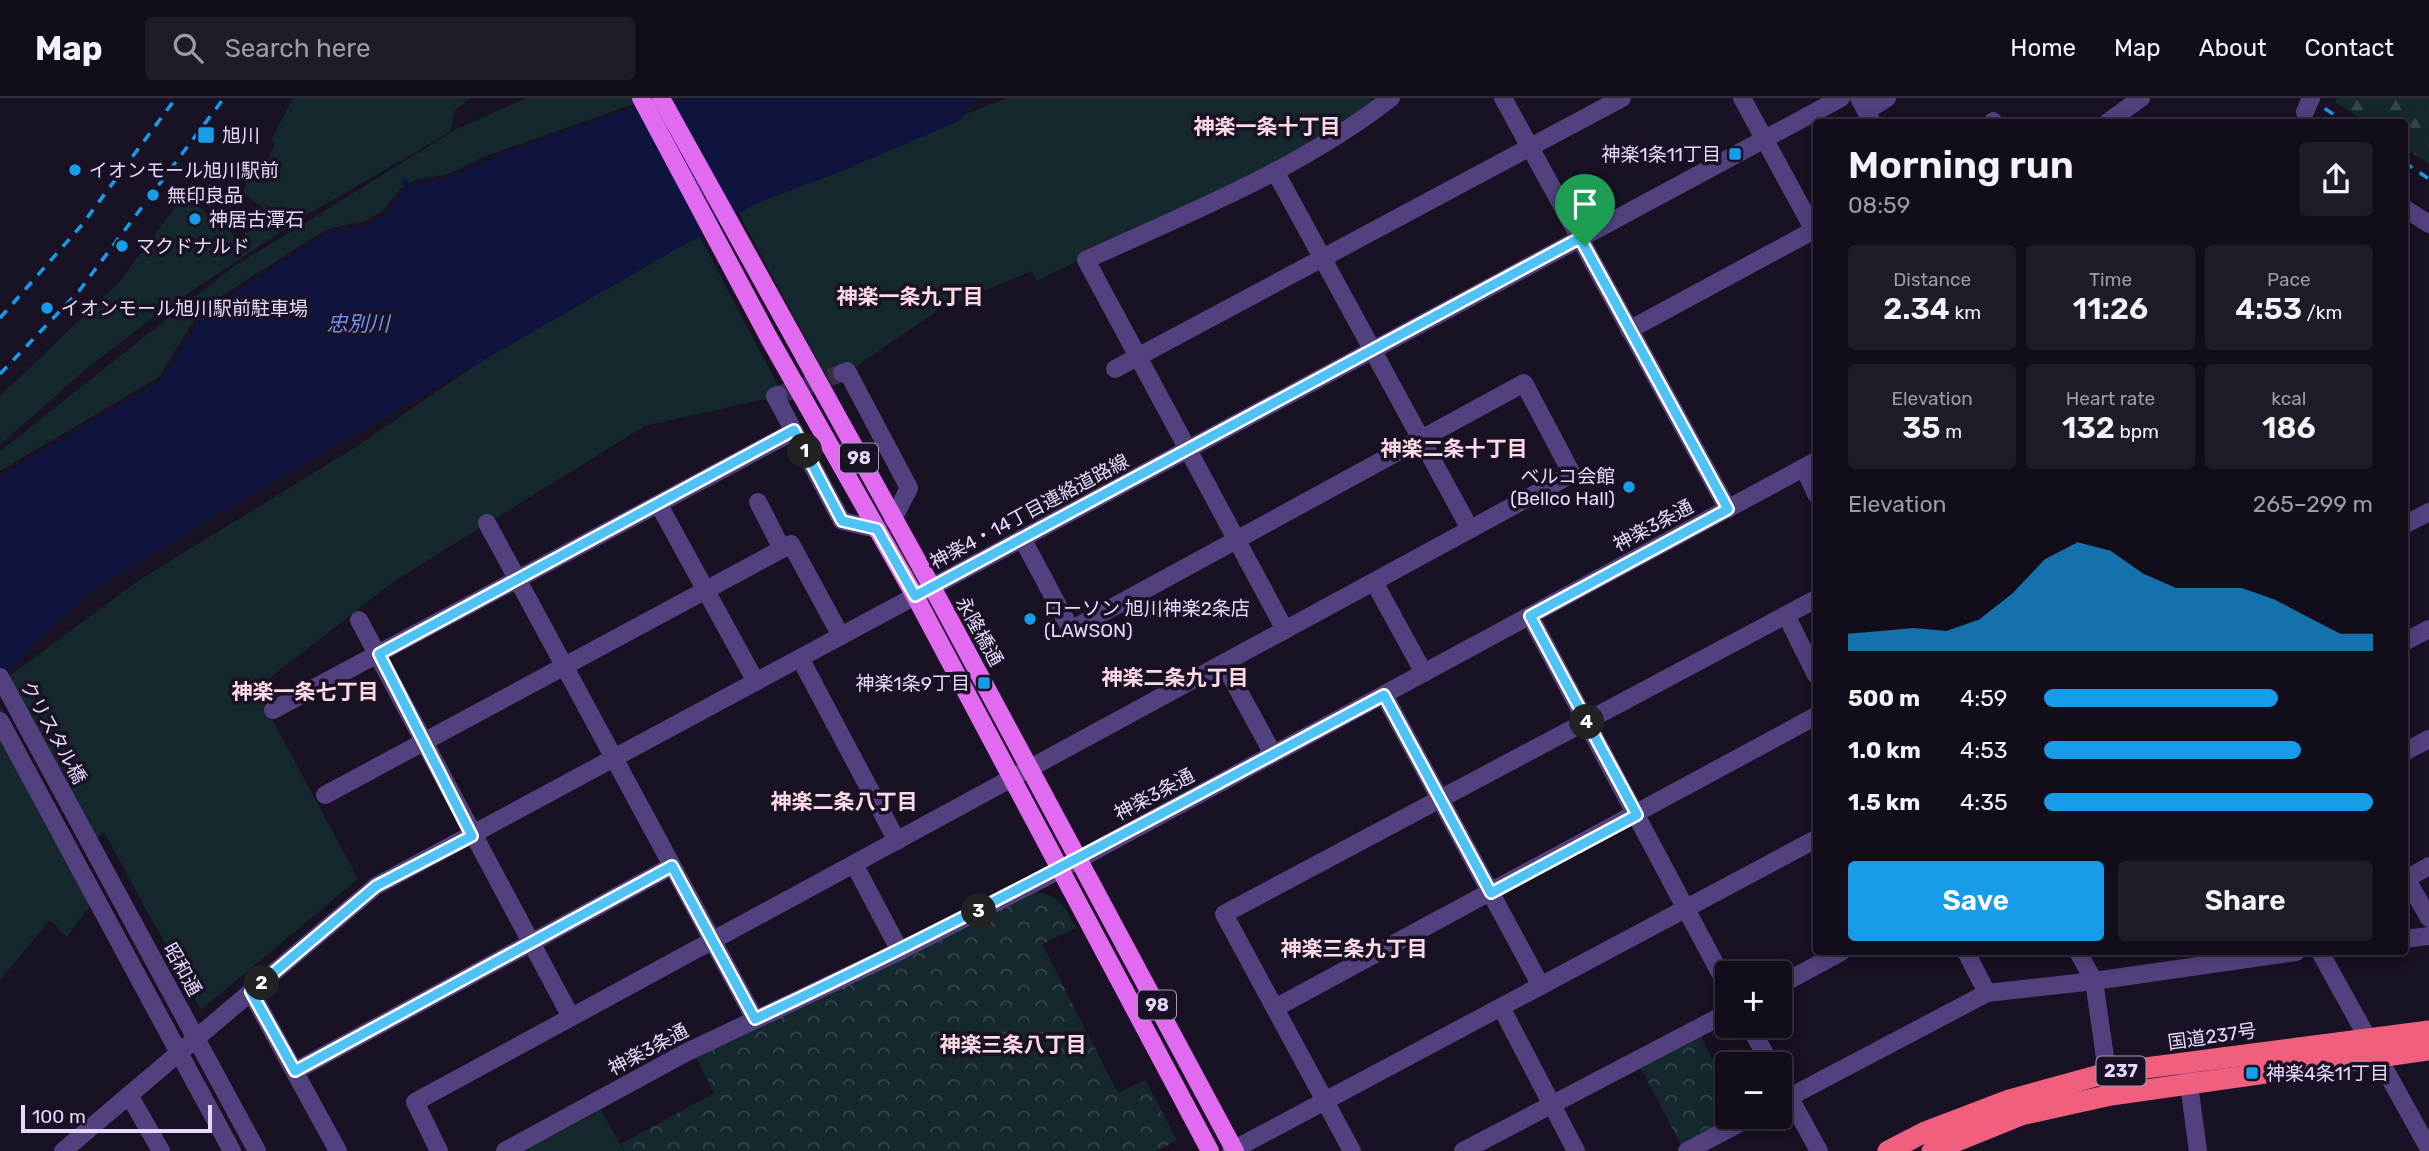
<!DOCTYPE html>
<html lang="en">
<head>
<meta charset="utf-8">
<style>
  body { margin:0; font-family:Rubik,"Noto Sans JP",sans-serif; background:#201b28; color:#f1f3f6; height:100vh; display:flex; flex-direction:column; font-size:26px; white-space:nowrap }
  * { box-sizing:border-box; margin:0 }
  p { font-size:23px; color:#9d9ca3 }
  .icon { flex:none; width:38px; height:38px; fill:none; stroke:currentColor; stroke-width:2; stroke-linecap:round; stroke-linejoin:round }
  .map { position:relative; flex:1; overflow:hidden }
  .drawer { position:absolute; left:1813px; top:21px; width:595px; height:836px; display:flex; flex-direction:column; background:#130d1b; border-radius:7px; box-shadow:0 4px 18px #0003,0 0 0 2px #322d3a }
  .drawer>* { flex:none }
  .controls { position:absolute; left:1715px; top:863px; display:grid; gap:14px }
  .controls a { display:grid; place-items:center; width:77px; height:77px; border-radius:7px; background:#130d1b; box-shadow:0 4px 18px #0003,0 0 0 2px #322d3a; font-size:35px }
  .scale { position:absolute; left:21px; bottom:18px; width:191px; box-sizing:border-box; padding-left:7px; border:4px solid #e5d8fb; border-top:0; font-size:19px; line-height:24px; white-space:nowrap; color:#e5d8fb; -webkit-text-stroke:5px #191124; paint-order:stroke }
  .pin { position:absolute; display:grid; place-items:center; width:60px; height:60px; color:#fff; margin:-72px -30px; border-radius:50% 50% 50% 0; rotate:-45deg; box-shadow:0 0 7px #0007 }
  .pin .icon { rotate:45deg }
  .km { position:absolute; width:35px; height:35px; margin:-18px; border-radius:50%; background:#222; color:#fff; font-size:19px; line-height:35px; text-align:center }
  .round { display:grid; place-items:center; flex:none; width:74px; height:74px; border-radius:7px; background:#201b28 }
  .overview { display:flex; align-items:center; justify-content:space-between; height:119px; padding:0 35px }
  h1 { font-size:38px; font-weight:600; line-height:52px }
  .stats { display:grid; grid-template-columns:repeat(3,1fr); gap:10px; height:119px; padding:7px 35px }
  .stats div { display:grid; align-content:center; border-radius:7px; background:#201b28; text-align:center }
  .stats b { font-size:30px; font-weight:600 }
  .stats small { font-size:19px; font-weight:400 }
  .stats p { font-size:19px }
  .chart { height:196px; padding:14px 35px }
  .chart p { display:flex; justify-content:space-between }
  .chart svg { width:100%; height:126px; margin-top:7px; fill:#179ce9; opacity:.7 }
  .button { display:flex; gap:14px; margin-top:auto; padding:14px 35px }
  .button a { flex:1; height:80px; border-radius:7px; background:#179ce9; color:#fff; font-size:28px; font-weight:600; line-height:80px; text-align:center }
  .button a+a { background:#201b28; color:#f1f3f6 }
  ul { padding:0 35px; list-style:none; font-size:23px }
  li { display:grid; grid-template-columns:112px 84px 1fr; align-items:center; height:52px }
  li i { height:18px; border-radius:9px; background:#179ce9 }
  header { display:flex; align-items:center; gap:42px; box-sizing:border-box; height:98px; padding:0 35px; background:#130d1b; border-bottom:2px solid #322d3a }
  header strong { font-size:33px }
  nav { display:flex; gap:38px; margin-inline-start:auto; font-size:24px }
  .search { width:490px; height:63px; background:#201b28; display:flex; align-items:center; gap:18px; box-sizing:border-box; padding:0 24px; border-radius:7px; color:#9d9ca3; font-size:26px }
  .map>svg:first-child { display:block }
</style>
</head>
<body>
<header>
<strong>Map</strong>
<div class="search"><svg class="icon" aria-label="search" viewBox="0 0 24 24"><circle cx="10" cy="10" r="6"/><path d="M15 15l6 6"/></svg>Search here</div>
<nav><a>Home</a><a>Map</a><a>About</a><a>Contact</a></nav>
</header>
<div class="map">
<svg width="2429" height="1053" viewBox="0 0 2429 1053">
  <defs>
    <pattern id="forest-firs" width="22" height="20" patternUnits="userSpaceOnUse" patternTransform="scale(1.75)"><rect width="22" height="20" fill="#15282e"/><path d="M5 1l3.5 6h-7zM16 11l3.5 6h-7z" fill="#37464d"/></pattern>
    <pattern id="park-crowns" width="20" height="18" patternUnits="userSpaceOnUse" patternTransform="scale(1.75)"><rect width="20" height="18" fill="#15282e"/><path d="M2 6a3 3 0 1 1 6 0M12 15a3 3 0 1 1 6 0" fill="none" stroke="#37464d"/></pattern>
  </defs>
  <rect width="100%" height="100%" fill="#191124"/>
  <g fill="#15282e">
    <polygon points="293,0 471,0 455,12 450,34 305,118 163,212 85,272 0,347 0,298 119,184 184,97 241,142 264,111 243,95 253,67 264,72 275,45 271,42"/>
    <polygon points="526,0 651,0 486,58 446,77 417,81 401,90 383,113 365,123 327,131 201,211 159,279 0,373 0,353 230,171 455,32"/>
    <polygon points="1007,0 1379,0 1347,26 1269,69 1037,183 1031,173 937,213 830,286 737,112 927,31"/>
    <polygon points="700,139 783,297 645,328 393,484 256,591 358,781 201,912 104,734 84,752 0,596 0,585 139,482 354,350 499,251 613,182"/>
    <polygon points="0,608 100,794 67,839 50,822 0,882"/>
    <polygon points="601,1012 624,1053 524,1053"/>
  </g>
  <polygon fill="url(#forest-firs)" points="2337,0 2429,0 2429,66 2405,50 2404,24 2366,24 2335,4"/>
  <g fill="url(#park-crowns)">
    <path d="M1036,794C1060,797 1066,810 1076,830L1042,846L1118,995L1145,982L1177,1042L1157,1053H624L621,1046L714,995L696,959Z"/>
    <polygon points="1701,939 1727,989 1727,1018 1740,1019 1682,1049 1641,970"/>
  </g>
  <polygon fill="#0f143f" points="664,0 982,0 970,6 959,23 842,73 755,106 208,421 86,497 39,540 0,584 0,379 163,281 205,214 324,136 367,127 388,115 405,91 401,82 406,80 410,87 448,81 488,62 552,37"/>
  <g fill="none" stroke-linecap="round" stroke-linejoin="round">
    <polyline stroke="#382f44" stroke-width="18" stroke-dasharray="18 9" stroke-linecap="butt" points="778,297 842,275"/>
    <g stroke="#53417f" stroke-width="18">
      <polyline points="1503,0 1728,411"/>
      <polyline points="1742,0 1816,136"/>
      <polyline points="1859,0 1872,24"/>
      <polyline points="1866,13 1887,0"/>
      <polyline points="1993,23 1994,24"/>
      <polyline points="2108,24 2141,0"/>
      <polyline points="1275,73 1470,431"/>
      <polyline points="2404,110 2429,126"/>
      <polyline points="1629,232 1814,132"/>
      <polyline points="1115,271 1622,0"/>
      <polyline points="842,275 847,273 909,390 893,421"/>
      <polyline points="778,297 775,298 842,423 877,431"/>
      <polyline points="1804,370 1816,396"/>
      <polyline points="659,407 756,584"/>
      <polyline points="487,425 755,921"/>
      <polyline points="2404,427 2429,414"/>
      <polyline points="782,451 791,446 841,538"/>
      <polyline points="1374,484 1424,575"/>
      <polyline points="1786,517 1816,577"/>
      <polyline points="1530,518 1727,888"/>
      <polyline points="359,522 571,919"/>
      <path d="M1285,532L1086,162C1190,114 1300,71 1391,0"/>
      <polyline points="2404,544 2429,531"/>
      <polyline points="800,560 897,743"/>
      <polyline points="1224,566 1273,656"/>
      <polyline points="0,579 257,1053"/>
      <polyline points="1384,597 1541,888"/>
      <polyline points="273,612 794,333"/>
      <polyline points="0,623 232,1053"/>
      <polyline points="2404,654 2429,641"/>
      <polyline points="325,697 782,451 758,404"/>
      <polyline points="854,766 900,853"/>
      <polyline points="2404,777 2429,820"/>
      <polyline points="2406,781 2429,768"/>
      <polyline points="2404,841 2429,838"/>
      <polyline points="1966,854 1987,895"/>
      <polyline points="2078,854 2094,883 2109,987"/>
      <polyline points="2320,854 2429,1051"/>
      <polyline points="1780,887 1841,854"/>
      <polyline points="251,894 338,1053"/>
      <polyline points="1501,909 1576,1053"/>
      <polyline points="1275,910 1816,618"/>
      <polyline points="1749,928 1771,966"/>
      <polyline points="2187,972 2198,1053"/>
      <polyline points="295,973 672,768"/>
      <polyline points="1780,982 1819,1053"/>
      <polyline points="129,997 161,1053"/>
      <polyline points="1780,1004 1987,895 2094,883 2296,854"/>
      <polyline points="63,1053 376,788 1841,0"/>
      <polyline points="439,1053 415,1004 1572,376 1524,285 1071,532 1022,440"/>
      <polyline points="505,1053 685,955 900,853 1044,780 1816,363"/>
      <polyline points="1231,1053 1816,741"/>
      <polyline points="1352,1053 1224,816 1816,501"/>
      <polyline points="1463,1053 1727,915"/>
      <polyline points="1687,1053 1753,1018"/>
    </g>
    <g stroke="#e26af1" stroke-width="18">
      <polyline points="641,0 769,240 915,498 1210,1053"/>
      <polyline points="661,0 943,509 1235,1053"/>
    </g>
    <g stroke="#f05f7e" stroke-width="21">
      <polyline points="1888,1053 1925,1034 2009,1002 2107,975 2429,933"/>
      <polyline points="1932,1053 2021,1017 2111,997 2429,952"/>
    </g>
    <g stroke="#179ce9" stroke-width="3.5" stroke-dasharray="10 9" stroke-linecap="butt">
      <polyline points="2309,0 2345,24"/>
      <polyline points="2404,64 2429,81"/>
      <polyline points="0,220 81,128 176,0"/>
      <polyline points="0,276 79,193 224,0"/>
    </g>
    <polyline stroke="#53417f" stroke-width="18" points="2305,14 2311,0"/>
  </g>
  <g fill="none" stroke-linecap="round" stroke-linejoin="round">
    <g stroke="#fff" stroke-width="14">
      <path id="route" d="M1580,140L1728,411L1530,518L1637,717L1491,795L1384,597C1176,708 969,821 755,921L672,768L295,973L251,894L376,788L472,738L379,556L794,332L842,423L877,431L915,498Z"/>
    </g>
    <use href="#route" stroke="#4fc3f7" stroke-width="9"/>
  </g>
  <g fill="#179ce9" stroke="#191124" stroke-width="2.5">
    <rect x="197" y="28" width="18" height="18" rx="3.5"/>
    <rect x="1728" y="49" width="14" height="14" rx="3.5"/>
    <circle cx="75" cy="72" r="7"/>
    <circle cx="153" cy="97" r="7"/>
    <circle cx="195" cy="121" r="7"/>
    <circle cx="122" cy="148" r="7"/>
    <circle cx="47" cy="210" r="7"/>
    <circle cx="1629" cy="389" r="7"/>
    <circle cx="1030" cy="521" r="7"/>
    <rect x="977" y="578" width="14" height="14" rx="3.5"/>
    <rect x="2245" y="968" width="14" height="14" rx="3.5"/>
  </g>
  <g text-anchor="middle" stroke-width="7" stroke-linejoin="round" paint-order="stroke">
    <g fill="#191124" stroke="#a89cba" stroke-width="2">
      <rect x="840" y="345.5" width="38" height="29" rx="5"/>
      <rect x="1138" y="892.5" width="38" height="29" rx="5"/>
      <rect x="2096.5" y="958.5" width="49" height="29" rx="5"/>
    </g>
    <g font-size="18" font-weight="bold" fill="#e5d8fb">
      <text x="859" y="366">98</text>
      <text x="1157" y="913">98</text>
      <text x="2121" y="979">237</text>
    </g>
    <g font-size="19" fill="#e5d8fb" stroke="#191124" text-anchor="start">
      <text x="222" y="44">旭川</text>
      <text x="1721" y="63" text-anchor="end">神楽1条11丁目</text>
      <text x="89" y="79">イオンモール旭川駅前</text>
      <text x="167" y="104">無印良品</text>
      <text x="209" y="128">神居古潭石</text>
      <text x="136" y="155">マクドナルド</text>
      <text x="61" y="217">イオンモール旭川駅前駐車場</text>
      <text x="1615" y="385" text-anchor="end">ベルコ会館<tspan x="1615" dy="22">(Bellco Hall)</tspan></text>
      <text x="1044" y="517">ローソン 旭川神楽2条店<tspan x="1044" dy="22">(LAWSON)</tspan></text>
      <text x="970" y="592" text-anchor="end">神楽1条9丁目</text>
      <text x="2266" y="982">神楽4条11丁目</text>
    </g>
    <g font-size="19" fill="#e5d8fb" stroke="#191124">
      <text transform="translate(1029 413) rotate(-28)" y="7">神楽4・14丁目連絡道路線</text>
      <text transform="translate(1653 427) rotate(-28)" y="7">神楽3条通</text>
      <text transform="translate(980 533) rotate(61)" y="7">永隆橋通</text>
      <text transform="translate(54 634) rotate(61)" y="7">クリスタル橋</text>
      <text transform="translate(1154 696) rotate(-28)" y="7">神楽3条通</text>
      <text transform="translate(183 871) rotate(61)" y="7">昭和通</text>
      <text transform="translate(2212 938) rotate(-8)" y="7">国道237号</text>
      <text transform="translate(648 951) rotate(-28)" y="7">神楽3条通</text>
    </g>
    <g font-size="21" font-weight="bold" fill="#fbdae6" stroke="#191124">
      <text x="1267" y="36">神楽一条十丁目</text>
      <text x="910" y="206">神楽一条九丁目</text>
      <text x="1454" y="358">神楽二条十丁目</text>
      <text x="1175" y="587">神楽二条九丁目</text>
      <text x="305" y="601">神楽一条七丁目</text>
      <text x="844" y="711">神楽二条八丁目</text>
      <text x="1354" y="858">神楽三条九丁目</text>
      <text x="1013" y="954">神楽三条八丁目</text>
    </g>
    <g font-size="21" font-style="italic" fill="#7093f1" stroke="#191124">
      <text x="358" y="233">忠別川</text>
    </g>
  </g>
</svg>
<div class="controls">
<a>+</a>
<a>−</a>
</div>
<div class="scale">100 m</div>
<div class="pin" style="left:1585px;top:148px;background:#1e9e55"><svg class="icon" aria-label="arrive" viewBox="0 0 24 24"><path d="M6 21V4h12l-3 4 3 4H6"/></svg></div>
<b class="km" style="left:805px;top:353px">1</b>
<b class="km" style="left:262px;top:885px">2</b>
<b class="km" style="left:979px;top:813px">3</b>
<b class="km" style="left:1587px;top:624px">4</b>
<section class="drawer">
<div class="overview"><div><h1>Morning run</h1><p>08:59</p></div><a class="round"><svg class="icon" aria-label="share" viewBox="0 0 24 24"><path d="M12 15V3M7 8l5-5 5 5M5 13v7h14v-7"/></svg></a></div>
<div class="stats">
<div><p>Distance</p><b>2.34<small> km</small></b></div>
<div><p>Time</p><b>11:26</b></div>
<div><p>Pace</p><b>4:53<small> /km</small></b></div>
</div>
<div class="stats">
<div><p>Elevation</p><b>35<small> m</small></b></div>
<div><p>Heart rate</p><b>132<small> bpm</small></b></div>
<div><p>kcal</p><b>186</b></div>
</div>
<div class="chart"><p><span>Elevation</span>265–299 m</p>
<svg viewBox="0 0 160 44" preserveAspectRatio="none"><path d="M0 44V38L10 37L20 36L30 37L40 33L50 24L60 12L70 6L80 9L90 17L100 22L110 22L120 22L130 26L140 32L150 38L160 38V44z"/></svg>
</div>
<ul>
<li><b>500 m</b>4:59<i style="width:71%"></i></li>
<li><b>1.0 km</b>4:53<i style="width:78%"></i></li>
<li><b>1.5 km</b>4:35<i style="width:100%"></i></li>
</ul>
<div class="button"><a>Save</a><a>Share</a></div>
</section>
</div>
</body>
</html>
